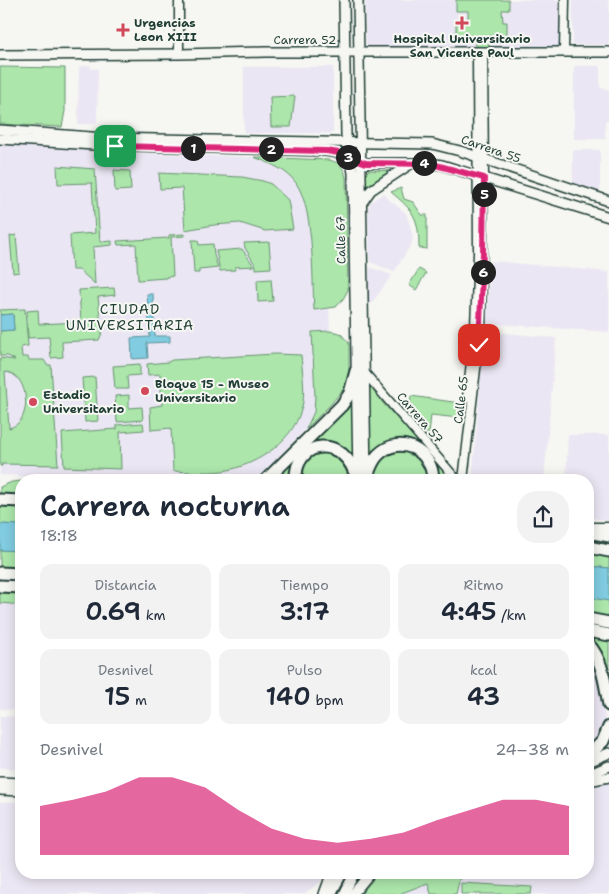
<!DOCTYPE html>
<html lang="es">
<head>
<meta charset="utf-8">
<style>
  body { margin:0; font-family:"Shantell Sans",sans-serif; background:#f2f2f3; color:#1f2937; height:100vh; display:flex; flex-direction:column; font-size:19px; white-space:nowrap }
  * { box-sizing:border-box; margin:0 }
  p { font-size:16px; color:#747a83 }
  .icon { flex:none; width:28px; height:28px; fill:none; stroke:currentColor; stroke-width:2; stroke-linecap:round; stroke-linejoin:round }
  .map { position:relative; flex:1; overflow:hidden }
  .sheet { position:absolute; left:15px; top:474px; width:579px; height:405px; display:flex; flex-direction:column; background:#fff; border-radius:20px; box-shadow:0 2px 12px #0003 }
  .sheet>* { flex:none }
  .pin { position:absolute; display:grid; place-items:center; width:42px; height:42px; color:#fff; margin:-21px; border-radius:10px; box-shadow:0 2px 8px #0006 }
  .km { position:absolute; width:25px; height:25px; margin:-12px; border-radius:50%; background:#222; color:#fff; font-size:14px; line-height:25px; text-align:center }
  .round { display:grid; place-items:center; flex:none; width:52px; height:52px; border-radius:20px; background:#f2f2f3 }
  .overview { display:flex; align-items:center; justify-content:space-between; height:85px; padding:0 25px }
  h1 { font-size:28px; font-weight:600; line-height:38px }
  .metrics { display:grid; grid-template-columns:repeat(3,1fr); gap:8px; height:85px; padding:5px 25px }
  .metrics div { display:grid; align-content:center; border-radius:12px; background:#f2f2f3; text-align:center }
  .metrics b { font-size:25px; font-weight:600 }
  .metrics small { font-size:14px; font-weight:400 }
  .metrics p { font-size:14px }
  .chart { height:140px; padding:10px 25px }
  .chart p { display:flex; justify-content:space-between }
  .chart svg { width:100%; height:90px; margin-top:5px; fill:#db2777; opacity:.7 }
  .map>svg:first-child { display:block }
</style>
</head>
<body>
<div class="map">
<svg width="609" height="894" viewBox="0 0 609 894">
  <rect width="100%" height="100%" fill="#f6f6f2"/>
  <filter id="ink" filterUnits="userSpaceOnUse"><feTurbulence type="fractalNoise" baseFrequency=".02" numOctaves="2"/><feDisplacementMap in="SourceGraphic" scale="10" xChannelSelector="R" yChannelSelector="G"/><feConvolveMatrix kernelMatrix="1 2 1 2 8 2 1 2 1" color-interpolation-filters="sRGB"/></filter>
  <g filter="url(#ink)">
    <g fill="#ebe6f3">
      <polygon points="365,0 559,0 559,47 366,46"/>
      <rect x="573" y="0" width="36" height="45"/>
      <polygon points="90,65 91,69 98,69 97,122 94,124 78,124 79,67"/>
      <polygon points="574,66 600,66 600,88 609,89 609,121 605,121 605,139 574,139"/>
      <rect x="244" y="67" width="89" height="66"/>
      <polygon points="0,143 85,149 92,152 115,154 117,152 328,160 340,164 345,171 346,178 348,290 339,305 329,309 330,331 340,333 349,343 349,370 345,387 339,395 256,480 120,480 0,475"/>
      <polygon points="573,150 600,150 600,193 573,183"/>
      <polygon points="384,193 388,199 406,213 411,229 413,238 411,245 394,272 370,262 368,209 371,202"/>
      <polygon points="491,261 609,272 609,332 486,323"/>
      <polygon points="369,267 392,275 371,304 369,304"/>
      <polygon points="485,331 556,338 544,480 472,480"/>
      <polygon points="568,435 609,435 609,521 588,517 588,480 566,480"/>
      <polygon points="0,603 21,604 21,710 0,709"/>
      <polygon points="588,652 596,668 604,709 605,722 601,737 588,751"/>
      <polygon points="0,716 20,717 17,769 0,768"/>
      <polygon points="609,782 609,894 361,894 379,873 588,872 588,786"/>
      <polygon points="0,802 21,802 21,872 329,873 328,876 304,894 0,894"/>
    </g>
    <g fill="#ace6ab" stroke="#669270" fill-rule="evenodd">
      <polygon points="456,0 509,0 509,10 502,10 503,22 507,22 507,36 489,36 489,47 475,46 474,36 456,36 456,23 468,23 468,11 456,11"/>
      <polygon points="0,67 65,68 65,111 62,127 0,124"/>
      <polygon points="295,96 291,127 271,127 270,97"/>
      <path d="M254,157L328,160C340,162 344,167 346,178L348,290L343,299L336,307L314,310C312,277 315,201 292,178C282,168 267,162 254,157Z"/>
      <polygon points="57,166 95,169 100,242 112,241 112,245 93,247 95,284 79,270 72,270 70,235 95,233 92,183 58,184"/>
      <polygon points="114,170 130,171 131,190 115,191"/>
      <polygon points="368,170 395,171 367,191 366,174"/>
      <polygon points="159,173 242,177 263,181 271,184 288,200 293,229 265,231 240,223 214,225 185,230 182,188 160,189"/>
      <path d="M401,188L404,199L413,202L422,215H427V249L419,248C419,218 414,211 391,192Z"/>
      <polygon points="185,234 185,236 171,237 173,276 166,277 166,278 138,280 136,244 118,245 117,241 169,238 169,235"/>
      <polygon points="16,235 19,272 13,273 10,236"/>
      <polygon points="192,240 198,240 199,245 213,244 214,255 218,268 199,270 199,273 194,273"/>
      <polygon points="269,242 271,268 256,269 256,266 245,248 244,243"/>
      <polygon points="242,249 254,266 235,267 235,270 220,271 216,251"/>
      <polygon points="419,269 426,273 416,290 409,285"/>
      <polygon points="271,279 273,301 258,302 257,280"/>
      <polygon points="114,288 115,295 98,297 102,333 99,340 62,342 63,357 51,358 49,337 28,338 27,311 38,310 39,324 81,322 79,290"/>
      <path d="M25,309L28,346L21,347L22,357H28L29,360H44L47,365H51L58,465L2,464V466H0V358L15,360L8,356H0V331L14,330L13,314L0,315V310ZM5,372C27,373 32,412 17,424C15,426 12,427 9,428Z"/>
      <polygon points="330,331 340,333 349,343 349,370 345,387 331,404 306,429 314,412 315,396 312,332"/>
      <path d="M275,354L301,355C302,370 305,387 303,402C297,439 259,465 223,471C207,473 190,472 173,471L171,428L151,430L150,407L162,405L160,374L148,375L147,364L168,362L172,360Z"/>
      <polygon points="140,364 140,375 127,376 128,389 115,389 113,366"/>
      <polygon points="95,377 98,421 85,422 82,378"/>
      <polygon points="367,380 379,394 382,402 453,480 436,480 435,471 402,443 368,464"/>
      <path d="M355,388L356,464C343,444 336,447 315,446L293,480H270Z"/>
      <polygon points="129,395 129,408 142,407 143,420 117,422 115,396"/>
      <polygon points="411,396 460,403 459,418 431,415 429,435 409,418"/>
      <polygon points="143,423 144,430 120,432 121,469 64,467 62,433 117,429 117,425"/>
      <path d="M401,447L422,457L430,480H371C375,457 381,457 401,447Z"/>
      <path d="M327,449L347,462L352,480H299C300,459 309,456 327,449Z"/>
      <polygon points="21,481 21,498 0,497 0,487 12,482"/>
      <polygon points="0,504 21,505 21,525 0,524"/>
      <polygon points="0,550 21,551 21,572 0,571"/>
      <polygon points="588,551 609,554 609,568 588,566"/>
      <polygon points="0,588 21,589 21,605 0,603"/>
      <polygon points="588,597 609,601 609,621 588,617"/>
      <polygon points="588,636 609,639 609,691 588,642"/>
      <polygon points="379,872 461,872 461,873 456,894 431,894 428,883 399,894 361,894"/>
      <polygon points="461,883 532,887 531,894 461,894"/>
    </g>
    <g fill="#81cce1" stroke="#5a939c">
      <polygon points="147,294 153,294 155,336 170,336 170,342 147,343 148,358 132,359 131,338 150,337"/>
      <polygon points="13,314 14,330 0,331 0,315"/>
      <polygon points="0,524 21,525 21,551 0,550"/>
      <polygon points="588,566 609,568 609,601 588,597"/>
    </g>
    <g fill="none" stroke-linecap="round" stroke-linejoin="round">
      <g stroke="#1f3d34" stroke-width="11">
        <g id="minor">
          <polyline points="564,52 565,0"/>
          <polyline points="179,54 179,0"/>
          <polyline points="364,372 457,480"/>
          <polyline points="467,398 475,326 478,253 477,53"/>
          <polyline points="463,480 481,326 484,178 483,52"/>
          <polyline points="588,527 609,527"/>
        </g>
      </g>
      <g stroke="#1f3d34" stroke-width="12">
        <g id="major">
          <polyline points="344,0 346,135 353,173 358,477"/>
          <polyline points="358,0 366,475"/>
          <polyline points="0,55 179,54 265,52 609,52"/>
          <polyline points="0,130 104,138 432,144 460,151 609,201"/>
          <polyline points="0,139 94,145 326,151 339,153 366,163 428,163 442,165 609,217"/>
          <polyline points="361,204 371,190 412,163"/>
          <polyline points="588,762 609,753"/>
          <polyline points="588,775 609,766"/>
          <polyline points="588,781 609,777"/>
          <polyline points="0,782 21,783"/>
          <polyline points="0,790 21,791"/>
          <polyline points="324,894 332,872"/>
          <polyline points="331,894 343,872"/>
          <polyline points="344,894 355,872"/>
          <polyline points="353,894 371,872"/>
        </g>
      </g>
      <g stroke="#1f3d34" stroke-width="15">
        <g id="highway">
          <polyline points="266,480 342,405 350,393 356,371"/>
          <path d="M296,480C294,439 346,433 357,480"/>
          <path d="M366,480C369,471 371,462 378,455C400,433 433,451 433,480"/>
          <polyline points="0,500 21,501"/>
          <polyline points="588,532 609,536"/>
          <polyline points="588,547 609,551"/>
          <polyline points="0,573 21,574"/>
          <polyline points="0,586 21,587"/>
          <polyline points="588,619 609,623"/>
          <polyline points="588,631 609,635"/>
          <path d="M588,644C603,660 605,684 609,705"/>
          <polyline points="588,756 603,741 609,727"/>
        </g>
      </g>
      <use href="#minor" stroke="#f6f6f2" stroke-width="8"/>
      <use href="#major" stroke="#f6f6f2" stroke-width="9"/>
      <use href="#highway" stroke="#f6f6f2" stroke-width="11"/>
    </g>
  </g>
  <g fill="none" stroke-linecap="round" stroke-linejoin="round" filter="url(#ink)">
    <g stroke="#fff" stroke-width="10">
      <polyline id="route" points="115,146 326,151 339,153 366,163 432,164 484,178 483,252 479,345"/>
    </g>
    <use href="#route" stroke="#db2777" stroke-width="6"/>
  </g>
  <g fill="#d1495b" stroke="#f6f6f2" stroke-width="2">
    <path d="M459.5 15.5h5v5h5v5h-5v5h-5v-5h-5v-5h5z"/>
    <path d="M120.5 22.5h5v5h5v5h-5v5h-5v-5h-5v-5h5z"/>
    <circle cx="145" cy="391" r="5"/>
    <circle cx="33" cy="402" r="5"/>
  </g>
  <g text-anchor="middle" stroke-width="4" stroke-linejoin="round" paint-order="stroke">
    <g font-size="12" font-weight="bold" fill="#1f3d34" stroke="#f6f6f2" text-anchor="start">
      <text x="134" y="27">Urgencias<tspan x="134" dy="14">Leon XIII</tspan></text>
      <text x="462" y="43" text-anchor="middle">Hospital Universitario<tspan x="462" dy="14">San Vicente Paul</tspan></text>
      <text x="155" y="388">Bloque 15 - Museo<tspan x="155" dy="14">Universitario</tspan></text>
      <text x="43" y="399">Estadio<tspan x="43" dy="14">Universitario</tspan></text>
    </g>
    <g font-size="12" fill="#1f3d34" stroke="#f6f6f2">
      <text x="305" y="44">Carrera 52</text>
      <text transform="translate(491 149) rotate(19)" y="4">Carrera 55</text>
      <text transform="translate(341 240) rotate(-91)" y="4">Calle 67</text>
      <text transform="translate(461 400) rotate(-83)" y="4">Calle 65</text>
      <text transform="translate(420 418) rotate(49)" y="4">Carrera 57</text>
    </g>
    <g font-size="14" letter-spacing="1" fill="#1f3d34" stroke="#f6f6f2">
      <text x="130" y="314">CIUDAD<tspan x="130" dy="16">UNIVERSITARIA</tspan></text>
    </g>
  </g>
</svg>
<div class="pin" style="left:115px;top:146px;background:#1e9e55"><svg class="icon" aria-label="arrive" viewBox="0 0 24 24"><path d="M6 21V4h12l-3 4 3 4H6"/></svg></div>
<div class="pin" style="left:479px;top:345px;background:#d93025"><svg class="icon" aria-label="check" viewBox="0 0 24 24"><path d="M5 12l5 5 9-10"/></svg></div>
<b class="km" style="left:193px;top:148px">1</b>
<b class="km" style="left:271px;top:149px">2</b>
<b class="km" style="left:348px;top:157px">3</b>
<b class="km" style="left:424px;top:163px">4</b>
<b class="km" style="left:484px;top:194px">5</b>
<b class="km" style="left:483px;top:272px">6</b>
<section class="sheet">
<div class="overview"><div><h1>Carrera nocturna</h1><p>18:18</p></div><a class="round"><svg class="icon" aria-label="share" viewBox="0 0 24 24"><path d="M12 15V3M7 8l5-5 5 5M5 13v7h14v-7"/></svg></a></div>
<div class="metrics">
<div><p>Distancia</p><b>0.69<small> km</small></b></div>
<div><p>Tiempo</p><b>3:17</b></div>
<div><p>Ritmo</p><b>4:45<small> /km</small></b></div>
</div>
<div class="metrics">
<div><p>Desnivel</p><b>15<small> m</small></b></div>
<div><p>Pulso</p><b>140<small> bpm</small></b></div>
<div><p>kcal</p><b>43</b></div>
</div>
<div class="chart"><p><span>Desnivel</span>24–38 m</p>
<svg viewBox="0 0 160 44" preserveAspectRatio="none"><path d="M0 44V20L10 17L20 13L30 6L40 6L50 11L60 22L70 31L80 36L90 38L100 36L110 33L120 27L130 22L140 17L150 17L160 20V44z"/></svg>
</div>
</section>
</div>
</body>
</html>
